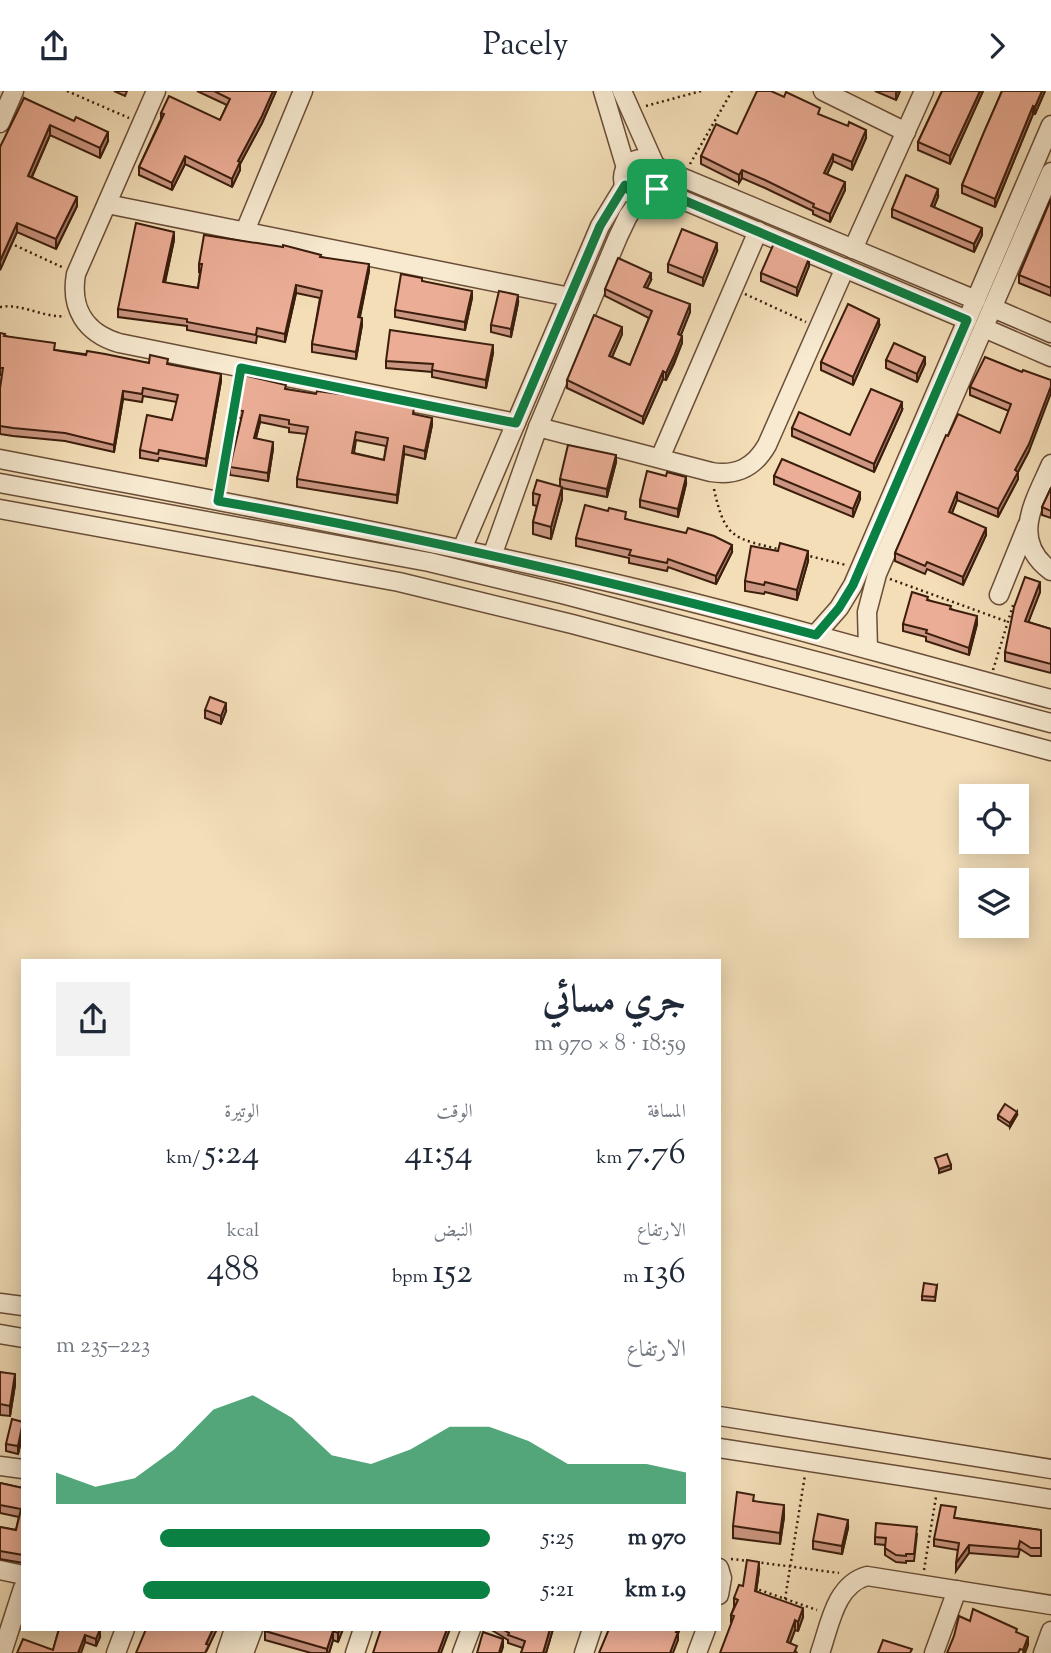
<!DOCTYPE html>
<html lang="ar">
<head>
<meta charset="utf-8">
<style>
  body { margin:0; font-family:"Sorts Mill Goudy",Amiri,serif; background:#f2f2f3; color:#1f2937; direction:rtl; height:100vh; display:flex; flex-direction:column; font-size:26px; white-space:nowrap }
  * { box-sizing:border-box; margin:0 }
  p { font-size:23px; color:#747a83 }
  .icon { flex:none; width:38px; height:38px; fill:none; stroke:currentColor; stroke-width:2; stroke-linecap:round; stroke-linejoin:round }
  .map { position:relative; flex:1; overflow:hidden; direction:ltr }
  .drawer { position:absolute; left:21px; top:868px; width:700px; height:672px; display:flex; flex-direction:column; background:#fff; border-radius:0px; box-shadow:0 4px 18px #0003; direction:rtl }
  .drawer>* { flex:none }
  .controls { position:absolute; left:959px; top:693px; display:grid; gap:14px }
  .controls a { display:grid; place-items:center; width:70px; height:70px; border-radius:0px; background:#fff; box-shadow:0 4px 18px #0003; font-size:35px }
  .pin { position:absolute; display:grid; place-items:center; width:60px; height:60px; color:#fff; margin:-30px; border-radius:14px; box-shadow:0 4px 10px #0006 }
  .round { display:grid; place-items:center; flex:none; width:74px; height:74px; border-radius:0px; background:#f2f2f3 }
  .headline { display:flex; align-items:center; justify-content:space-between; height:119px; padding:0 35px }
  h1 { font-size:38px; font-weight:600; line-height:52px }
  .metrics { display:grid; grid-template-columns:repeat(3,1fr); gap:10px; height:119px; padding:7px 35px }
  .metrics div { display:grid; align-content:center }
  .metrics b { font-size:35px; font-weight:600 }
  .metrics small { font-size:19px; font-weight:400 }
  .metrics p { font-size:19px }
  .chart { height:196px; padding:14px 35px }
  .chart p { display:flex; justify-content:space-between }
  .chart svg { width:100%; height:126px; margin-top:7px; fill:#0b8043; opacity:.7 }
  ul { padding:0 35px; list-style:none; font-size:23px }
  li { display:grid; grid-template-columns:112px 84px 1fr; align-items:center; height:52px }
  li i { height:18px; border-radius:9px; background:#0b8043 }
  header { display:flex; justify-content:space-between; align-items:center; height:91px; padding:0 35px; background:#fff; font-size:32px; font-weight:600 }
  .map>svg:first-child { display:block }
</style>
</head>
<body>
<header><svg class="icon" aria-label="forward" viewBox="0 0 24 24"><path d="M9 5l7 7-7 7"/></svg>Pacely<svg class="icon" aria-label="share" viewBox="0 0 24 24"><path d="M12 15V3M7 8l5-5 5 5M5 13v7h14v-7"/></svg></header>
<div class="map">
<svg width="1051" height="1562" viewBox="0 0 1051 1562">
  <rect width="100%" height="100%" fill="#f3deb8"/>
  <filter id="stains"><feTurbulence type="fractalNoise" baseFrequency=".00286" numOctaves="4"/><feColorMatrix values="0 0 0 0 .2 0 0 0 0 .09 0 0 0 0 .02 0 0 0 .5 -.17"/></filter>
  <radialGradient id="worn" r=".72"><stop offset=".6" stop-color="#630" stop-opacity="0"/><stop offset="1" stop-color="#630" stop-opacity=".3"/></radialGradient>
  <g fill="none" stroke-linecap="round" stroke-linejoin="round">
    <g stroke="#6a4e38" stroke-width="21">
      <g id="minor">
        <path d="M156,0L76,183C70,217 85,242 119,252L516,332"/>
        <polyline points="603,0 626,77"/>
        <polyline points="622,0 654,72"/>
        <polyline points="823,0 906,41"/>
        <polyline points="0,32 14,0"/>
        <circle cx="642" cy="87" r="19"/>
        <polyline points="657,76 976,209"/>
        <polyline points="657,98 967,229"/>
        <polyline points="107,113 570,206"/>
        <polyline points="245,140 303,0"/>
        <polyline points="853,158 924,0"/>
        <polyline points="993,217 1051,242"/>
        <polyline points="984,237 1051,266"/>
        <path d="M538,336L711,381C736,385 754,377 767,354L845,177"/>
        <polyline points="660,367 758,140"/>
        <path d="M0,368C201,407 401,443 600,489C752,524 901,569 1051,608"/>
        <path d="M1051,373C1035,410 1009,449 1051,480"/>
        <polyline points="0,392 429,471 562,503 1051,632"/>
        <polyline points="0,418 399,491 572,533 1051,660"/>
        <polyline points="462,458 600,135 625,94"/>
        <polyline points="492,465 538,336 618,146 628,125 642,106"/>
        <polyline points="999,504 1027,435"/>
        <polyline points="816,543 839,517 853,494 1051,34"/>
        <polyline points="868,558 867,521 877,483 1051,81"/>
        <polyline points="0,1212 23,1215"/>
        <polyline points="0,1243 23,1247"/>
        <polyline points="719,1325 1051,1378"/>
        <polyline points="719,1357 1051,1408"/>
        <polyline points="0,1375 23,1378"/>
        <polyline points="719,1477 722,1487 719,1504"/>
        <polyline points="0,1479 23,1484"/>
        <polyline points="2,1562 23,1497"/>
        <polyline points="116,1562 125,1538"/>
        <polyline points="226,1562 234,1538"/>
        <polyline points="244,1562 253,1538"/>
        <polyline points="355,1562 363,1538"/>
        <polyline points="462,1562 471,1538"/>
        <polyline points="584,1562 592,1538"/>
        <polyline points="697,1562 706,1538"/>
        <path d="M820,1562C830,1534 835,1494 867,1485L1051,1514"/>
        <polyline points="934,1562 957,1499"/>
        <polyline points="1043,1562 1051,1540"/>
      </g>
    </g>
    <g stroke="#3c1e0d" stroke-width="2.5" stroke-dasharray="2 3.5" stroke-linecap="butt">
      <polyline points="67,0 129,27"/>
      <polyline points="646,15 701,0"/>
      <polyline points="690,73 732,0"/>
      <polyline points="10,152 64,177"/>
      <polyline points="745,203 806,231"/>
      <path d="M0,216C22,212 43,227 65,225"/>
      <polyline points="221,397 239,293"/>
      <path d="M714,398C725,449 734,447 782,459"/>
      <polyline points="805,464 846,474"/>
      <polyline points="890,488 1008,531"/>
      <polyline points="993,579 1014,511"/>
      <polyline points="731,1468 749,1470"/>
      <polyline points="756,1471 839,1482"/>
      <polyline points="924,1479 936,1406"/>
      <polyline points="754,1497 817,1519"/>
      <polyline points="785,1508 805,1384"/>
    </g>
    <use href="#minor" stroke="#f7ead1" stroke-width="18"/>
  </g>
  <g fill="#ca9581" stroke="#3c1e0d" stroke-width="2" fill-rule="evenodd">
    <polygon points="114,0 127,0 125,5"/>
    <polygon points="197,0 276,0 262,32 240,73 240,79 232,96 185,73 172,99 139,84 139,76 161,28 161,22 220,29 227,14"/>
    <polygon points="875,0 900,0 896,9"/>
    <polygon points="942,0 983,0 950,73 918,59 918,51"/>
    <polygon points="1002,0 1045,0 1035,23 1033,23 995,116 962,102 962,94"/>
    <polygon points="24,7 108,50 100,67 50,44 32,86 77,115 56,158 17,141 0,179"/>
    <polygon points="820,24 866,47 852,79 833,70 827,83 845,99 830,131 813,123 813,120 765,97 742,87 739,92 701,73 701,65 737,43"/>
    <polygon points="938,106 934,116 982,144 974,161 892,126 892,118"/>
    <polygon points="1051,108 1051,205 1019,192 1019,184"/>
    <polygon points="174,149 165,192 198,197 200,181 199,181 199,173 321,166 369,180 360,226 362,234 356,268 312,261 312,253 320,207 296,202 285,251 257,245 256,252 187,239 187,235 118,226 118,218"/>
    <polygon points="717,160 703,195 668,181 668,173"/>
    <polygon points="809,175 797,205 761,190 761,182"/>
    <polygon points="651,189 647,197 690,221 681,244 682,252 674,273 666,289 663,288 643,333 567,297 567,289 622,243 612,266 630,274 649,227 605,205 605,198"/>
    <polygon points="422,190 472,207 465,239 395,226 395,219"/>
    <polygon points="518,212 511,246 491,241 491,234"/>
    <polygon points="879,235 853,294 821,279 821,271"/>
    <polygon points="0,242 5,245 55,259 149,272 168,273 221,290 206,375 159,367 158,370 140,367 140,359 172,329 177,311 143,305 142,311 123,308 114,361 65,350 13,345 0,343 0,297 2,285 0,284"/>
    <polygon points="493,262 486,297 432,286 432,281 386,277 386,270"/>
    <polygon points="886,269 925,273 917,291 886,277"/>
    <polygon points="1022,281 1029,360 1018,381 1018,388 998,426 957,409 952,422 986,444 963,494 927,478 925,483 895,470 895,462 948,345 1000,342 1009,320 970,304 970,296"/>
    <path d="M286,298L414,323L432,334L425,368L404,363L397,412L297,396V388L307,343L289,341V337L260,331L256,347L273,358L268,390L230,384V376L242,327H237V319ZM356,349L386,355L384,369L354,362Z"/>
    <polygon points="902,319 874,381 792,345 792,337 850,344"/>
    <polygon points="616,371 607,406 562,397 562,408 551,448 533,443 533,431 537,415 533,414 533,402 560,396 560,388"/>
    <polygon points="774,385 860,408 853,426 774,393"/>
    <polygon points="686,393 678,426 640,416 640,409"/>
    <polygon points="1051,397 1051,427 1042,424 1042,416"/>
    <polygon points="626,428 732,461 716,493 668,476 667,480 629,472 629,467 576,455 576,447"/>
    <polygon points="808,470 797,509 765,501 764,503 745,500 745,490"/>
    <polygon points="1040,501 1028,531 1051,538 1051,582 1005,570 1005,561"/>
    <polygon points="928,509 951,518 977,533 969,564 926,550 926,546 903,540 903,533"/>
    <polygon points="205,619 226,620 221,633 205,627"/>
    <polygon points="998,1024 1017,1024 1010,1036 998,1028"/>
    <polygon points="937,1194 935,1210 922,1209 922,1205"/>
    <polygon points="0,1281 15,1294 10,1325 0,1324"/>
    <polygon points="23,1331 23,1342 18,1363 6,1360 6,1353"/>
    <polygon points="0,1392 23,1397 23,1472 0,1468 0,1436 16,1439 19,1426 0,1422"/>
    <polygon points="754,1410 784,1426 780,1453 733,1447 733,1435"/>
    <polygon points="956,1427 1041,1439 1041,1465 1031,1465 1020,1458 1018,1466 969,1462 956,1480 958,1459 934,1455 934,1448"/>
    <polygon points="848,1437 842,1463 813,1458 813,1450"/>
    <polygon points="917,1443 914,1470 906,1470 906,1472 896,1471 885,1464 885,1454 875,1453 875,1446"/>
    <polygon points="759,1480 756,1500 803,1526 798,1540 795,1539 790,1552 797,1562 731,1531 731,1524 734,1516 734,1507 743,1495"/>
    <polygon points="59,1538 100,1546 96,1555 85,1551 53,1559"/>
    <polygon points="343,1538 338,1551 333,1549 329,1562 311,1562 265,1549 265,1540"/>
    <polygon points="490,1538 553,1538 546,1562 521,1562 523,1557 508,1552 508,1549"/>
  </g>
  <g fill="#a47969" stroke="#3c1e0d" stroke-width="2">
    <polygon points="273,0 276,0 262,32 240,73 240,79 232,96 232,88 238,70"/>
    <polygon points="897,0 900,0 896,9 896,2"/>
    <polygon points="980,0 983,0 950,73 950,65"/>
    <polygon points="1042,0 1045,0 1035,23 1035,16"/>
    <polygon points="1033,15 1033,23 995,116 995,108"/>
    <polygon points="50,34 50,44 28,94 28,85"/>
    <polygon points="866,39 866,47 852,79 852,71"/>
    <polygon points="108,41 108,50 100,67 100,57"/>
    <polygon points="833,63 833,70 824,90 824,82"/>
    <polygon points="185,65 185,73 172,99 172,92"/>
    <polygon points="742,79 742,87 739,92 739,84"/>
    <polygon points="845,91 845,99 830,131 830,123"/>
    <polygon points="938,98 938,106 931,123 931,115"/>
    <polygon points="77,106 77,115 56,158 56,148"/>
    <polygon points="17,132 17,141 0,179 0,170"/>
    <polygon points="982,137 982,144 974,161 974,153"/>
    <polygon points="174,141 174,149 163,199 163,191"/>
    <polygon points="717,152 717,160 703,195 703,187"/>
    <polygon points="809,167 809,175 797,205 797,197"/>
    <polygon points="369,173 369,180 358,234 358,226"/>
    <polygon points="651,182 651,189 644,203 644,196"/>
    <polygon points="296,194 296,202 285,251 285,243"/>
    <polygon points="472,200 472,207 465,239 465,231"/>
    <polygon points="518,204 518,212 511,246 511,238"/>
    <polygon points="690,213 690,221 678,251 678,243"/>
    <polygon points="362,227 362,234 356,268 356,261"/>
    <polygon points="879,228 879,235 853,294 853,286"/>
    <polygon points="622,236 622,243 609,273 609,265"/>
    <polygon points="682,245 682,252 666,289 666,282"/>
    <polygon points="493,254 493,262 486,297 486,289"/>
    <polygon points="925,266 925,273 917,291 917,283"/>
    <polygon points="663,280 663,288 643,333 643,326"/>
    <polygon points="221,283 221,290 206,375 206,368"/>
    <polygon points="1051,295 1051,302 1029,360 1018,381 1018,388 998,426 998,418"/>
    <polygon points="123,300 123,308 114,361 114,354"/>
    <polygon points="902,311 902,319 874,381 874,373"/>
    <polygon points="260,324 260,331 254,354 254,347"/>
    <polygon points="432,327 432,334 425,368 425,360"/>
    <polygon points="273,351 273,358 268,390 268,382"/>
    <polygon points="404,355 404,363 397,412 397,404"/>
    <polygon points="616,364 616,371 607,406 607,398"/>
    <polygon points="686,386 686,393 678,426 678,418"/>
    <polygon points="562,396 562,408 551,448 551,436"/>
    <polygon points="860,401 860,408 853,426 853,418"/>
    <polygon points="957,401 957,409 949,429 949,421"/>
    <polygon points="986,437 986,444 963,494 963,486"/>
    <polygon points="732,454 732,461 716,493 716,485"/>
    <polygon points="808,460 808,470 797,509 797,499"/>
    <polygon points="1040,491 1040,501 1025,540 1025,530"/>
    <polygon points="977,525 977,533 969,564 969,557"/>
    <polygon points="226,612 226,620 221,633 221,625"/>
    <polygon points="1017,1021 1017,1024 1010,1036 1010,1032"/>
    <polygon points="951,1074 951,1078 939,1082 939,1078"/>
    <polygon points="15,1283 15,1294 10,1325 10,1315"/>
    <polygon points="23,1334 23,1342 18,1363 18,1355"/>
    <polygon points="784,1414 784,1426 780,1453 780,1442"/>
    <polygon points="848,1429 848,1437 842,1463 842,1455"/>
    <polygon points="969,1454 969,1462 956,1480 956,1472"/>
    <polygon points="759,1471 759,1480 755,1509 755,1500"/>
    <polygon points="803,1517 803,1526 798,1540 798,1531"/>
    <polygon points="795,1529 795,1539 787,1560 787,1551"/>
    <polygon points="100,1538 100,1546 96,1555 96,1548"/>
    <polygon points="213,1538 217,1538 206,1561 206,1553"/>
    <polygon points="340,1538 343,1538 338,1551 338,1542"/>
    <polygon points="447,1538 450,1538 441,1562 438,1562"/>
    <polygon points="550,1538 553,1538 546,1562 543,1562"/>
    <polygon points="677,1538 680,1538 678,1543 678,1549 673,1562 670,1562"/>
    <polygon points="333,1540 333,1549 329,1562 327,1562 327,1558"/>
    <polygon points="85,1544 85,1551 81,1562 78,1562"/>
    <polygon points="1028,1546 1028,1554 1025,1562 1023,1562"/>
    <polygon points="503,1548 503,1556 501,1562 499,1562"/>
  </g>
  <g fill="#ebad96" stroke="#3c1e0d" stroke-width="2" fill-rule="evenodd">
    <polygon points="214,0 273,0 262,25 238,70 240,71 232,88 185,65 172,92 139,76 164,23 161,22 169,5 220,29 230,8"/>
    <polygon points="757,0 771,0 784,6 786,1 820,17 818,23 848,35 849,31 866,39 852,71 833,63 824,82 845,91 830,123 813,116 814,113 765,89 742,79 739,84 701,65 716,33 737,43"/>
    <polygon points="942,0 980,0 950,65 918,51"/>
    <polygon points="1002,0 1042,0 1035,16 1033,15 995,108 962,94 984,41"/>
    <polygon points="24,7 74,30 76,26 108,41 100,57 50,34 28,85 77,106 56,148 17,132 0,170 0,56"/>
    <polygon points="906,84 938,98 931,115 982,137 974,153 892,118"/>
    <polygon points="1051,108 1051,197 1019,184"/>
    <polygon points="136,132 174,141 163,191 198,197 202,173 199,173 204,144 283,156 283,154 321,164 320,166 369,173 358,226 362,227 356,261 312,253 322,200 296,194 285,243 257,237 256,244 187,231 187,228 118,218"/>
    <polygon points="682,138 717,152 703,187 668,173"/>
    <polygon points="774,152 809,167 797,197 761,182"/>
    <polygon points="618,167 651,182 644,196 690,213 678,243 682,245 674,265 666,282 663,280 643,326 567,289 594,224 622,236 609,265 630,274 652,220 605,198"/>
    <polygon points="401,183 422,187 422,190 472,200 465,231 395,219"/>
    <polygon points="499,200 518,204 511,238 491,234"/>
    <polygon points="848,213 879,228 853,286 821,271"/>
    <polygon points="390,239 493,254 486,289 432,279 433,273 386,270"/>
    <polygon points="0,242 5,243 4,245 55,252 54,259 86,264 87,260 105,263 149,272 150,264 168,268 167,273 221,283 206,368 159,359 158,363 140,359 147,324 172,329 178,304 143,297 142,303 123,300 114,354 65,342 13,337 0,335 0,297 3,277 0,277"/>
    <polygon points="894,252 925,266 917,283 886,269"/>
    <polygon points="985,266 1022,281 1023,279 1051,289 1051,295 1029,353 1015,379 1018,381 998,418 957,401 949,421 986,437 963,486 927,471 925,475 895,462 946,344 948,345 958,323 1000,342 1011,313 970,296"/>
    <path d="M244,284L286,294L285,298L316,303L317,300L347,304L414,316L413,323L432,327L425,360L404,355L397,404L297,388L308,336L289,333V329L260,324L254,347L273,351L268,382L230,376L243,320L237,319ZM356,341L388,347L384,369L352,362Z"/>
    <polygon points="871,298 902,311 874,373 792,337 799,321 850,344"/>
    <polygon points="568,354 616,364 607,398 560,388"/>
    <polygon points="782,368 860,401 853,418 774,385"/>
    <polygon points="647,380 666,385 667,381 686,386 678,418 640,409"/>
    <polygon points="537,389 562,396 551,436 533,431 540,404 533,402"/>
    <polygon points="1051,397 1051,420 1042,416"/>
    <polygon points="585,414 608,420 609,417 626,421 625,428 686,442 688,437 714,445 732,454 716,485 668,468 667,472 629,464 631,459 576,447"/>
    <polygon points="780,452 808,460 797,499 765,491 764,494 745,490 751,455 778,460"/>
    <polygon points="1025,486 1040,491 1025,530 1051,538 1051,573 1005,561 1014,516"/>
    <polygon points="912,501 928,506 927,509 951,515 950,518 977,525 969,557 926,542 927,539 903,533"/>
    <polygon points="210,606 226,612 221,625 205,619"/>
    <polygon points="1005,1013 1017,1021 1010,1032 998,1024"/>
    <polygon points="947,1063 951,1074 939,1078 935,1067"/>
    <polygon points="924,1192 937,1194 935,1206 922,1205"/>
    <polygon points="0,1281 15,1283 10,1315 0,1313"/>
    <polygon points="12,1328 23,1331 18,1355 6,1353"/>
    <polygon points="0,1392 23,1397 23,1464 0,1460 0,1436 16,1439 21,1418 0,1414"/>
    <polygon points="737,1401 754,1404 753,1410 784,1414 780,1442 733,1435"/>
    <polygon points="941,1414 956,1416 954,1427 1041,1439 1041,1457 1031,1457 1020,1450 1018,1458 969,1454 956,1472 959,1452 934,1448"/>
    <polygon points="818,1423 848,1429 842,1455 813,1450"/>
    <polygon points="876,1432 917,1436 914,1463 906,1463 906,1465 896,1464 885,1457 886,1447 875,1446"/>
    <polygon points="747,1469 759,1471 755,1500 803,1517 798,1531 795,1529 787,1551 797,1555 794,1562 720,1562 734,1525 731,1524 738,1509 734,1507 739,1494 743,1495"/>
    <polygon points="973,1518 1017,1538 1016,1541 1028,1546 1023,1559 1020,1558 1018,1562 947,1562 954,1545 959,1525 970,1530"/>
    <polygon points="59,1538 100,1538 96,1548 85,1544 78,1562 17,1562 23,1548 53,1559"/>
    <polygon points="146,1538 213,1538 206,1553 209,1554 205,1562 136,1562"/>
    <polygon points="266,1538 340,1538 338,1542 333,1540 327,1558 265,1540"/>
    <polygon points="381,1538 447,1538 438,1562 373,1562"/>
    <polygon points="502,1538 550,1538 543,1562 521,1562 525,1550 508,1544 509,1542"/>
    <polygon points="609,1538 677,1538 676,1541 678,1541 670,1562 599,1562"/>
    <polygon points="483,1541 503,1548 499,1562 477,1562"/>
    <polygon points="883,1549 912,1558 910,1562 878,1562"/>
  </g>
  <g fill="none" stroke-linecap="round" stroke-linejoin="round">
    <g stroke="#fff" stroke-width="14">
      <path id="route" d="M625,94C633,107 646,109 657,98L967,229L853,494L839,517L816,544C619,492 420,445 218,410L241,277L516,332L600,135Z"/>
    </g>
    <use href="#route" stroke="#0b8043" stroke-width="9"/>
  </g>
  <rect width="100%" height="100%" filter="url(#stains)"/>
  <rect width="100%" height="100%" fill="url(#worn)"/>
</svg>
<div class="controls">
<a><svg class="icon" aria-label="locate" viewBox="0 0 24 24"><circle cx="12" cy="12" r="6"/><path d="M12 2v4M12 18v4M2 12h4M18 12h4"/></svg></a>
<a><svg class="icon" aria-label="layers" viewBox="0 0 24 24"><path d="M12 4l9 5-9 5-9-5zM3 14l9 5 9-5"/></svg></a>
</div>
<div class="pin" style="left:657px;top:98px;background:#1e9e55"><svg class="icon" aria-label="arrive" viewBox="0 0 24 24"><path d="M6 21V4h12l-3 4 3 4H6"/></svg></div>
<section class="drawer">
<div class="headline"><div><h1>جري مسائي</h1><p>18:59 · 8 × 970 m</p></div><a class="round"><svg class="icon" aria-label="share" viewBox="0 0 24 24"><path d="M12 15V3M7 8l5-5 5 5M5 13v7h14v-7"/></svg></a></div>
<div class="metrics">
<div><p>المسافة</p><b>7.76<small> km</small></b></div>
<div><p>الوقت</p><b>41:54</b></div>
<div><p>الوتيرة</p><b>5:24<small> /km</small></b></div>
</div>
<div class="metrics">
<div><p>الارتفاع</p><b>136<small> m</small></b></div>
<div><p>النبض</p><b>152<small> bpm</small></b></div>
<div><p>kcal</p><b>488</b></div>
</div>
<div class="chart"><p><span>الارتفاع</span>223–235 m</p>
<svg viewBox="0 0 160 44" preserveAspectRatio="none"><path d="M0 44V33L10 38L20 35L30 25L40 11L50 6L60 14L70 27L80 30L90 25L100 17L110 17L120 22L130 30L140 30L150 30L160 33V44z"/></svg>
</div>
<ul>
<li><b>970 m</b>5:25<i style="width:76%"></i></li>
<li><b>1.9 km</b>5:21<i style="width:80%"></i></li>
</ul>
</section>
</div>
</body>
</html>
